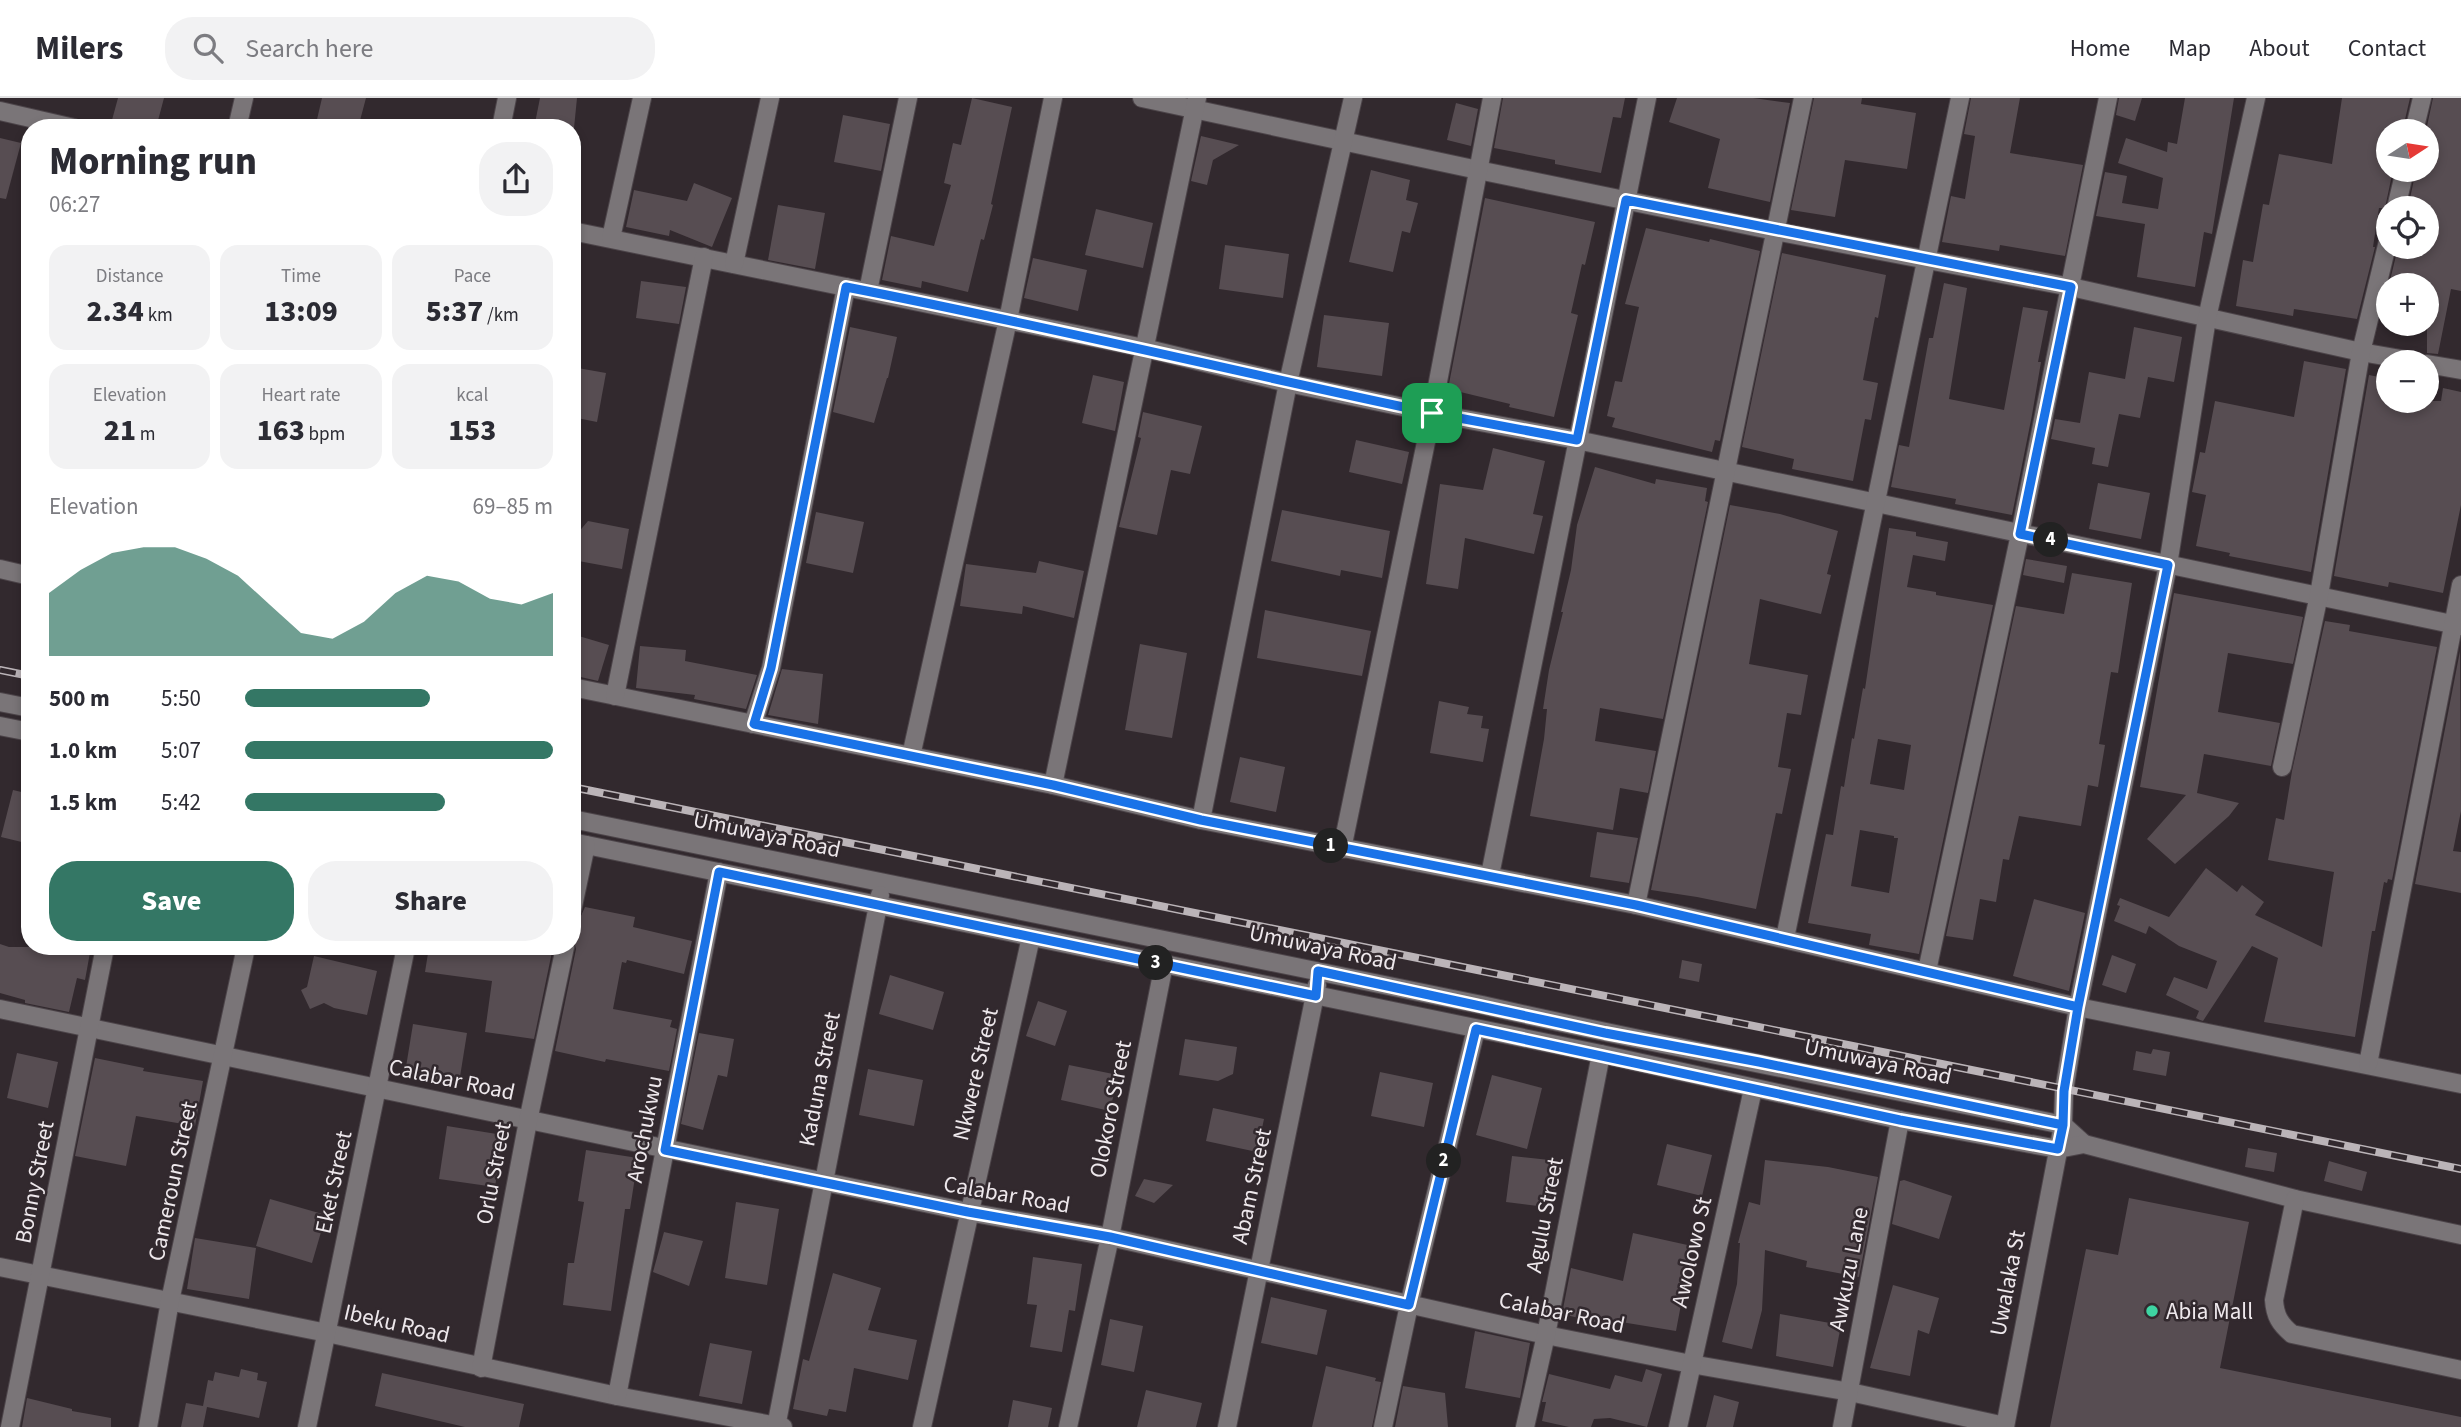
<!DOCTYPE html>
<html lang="en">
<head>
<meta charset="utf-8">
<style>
  body { margin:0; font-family:"Source Sans 3",sans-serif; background:#f2f2f3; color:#2b2b33; height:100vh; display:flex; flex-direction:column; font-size:26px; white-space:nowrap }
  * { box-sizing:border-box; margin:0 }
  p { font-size:23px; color:#7c7c81 }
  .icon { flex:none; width:38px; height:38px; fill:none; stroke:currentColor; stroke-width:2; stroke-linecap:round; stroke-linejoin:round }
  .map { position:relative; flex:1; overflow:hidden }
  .panel { position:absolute; left:21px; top:21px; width:560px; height:836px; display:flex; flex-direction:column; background:#fff; border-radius:28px; box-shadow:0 4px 10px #0003 }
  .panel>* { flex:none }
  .needle { width:46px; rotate:78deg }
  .tools { position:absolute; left:2376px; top:21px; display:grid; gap:14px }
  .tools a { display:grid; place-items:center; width:63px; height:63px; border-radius:50%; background:#fff; box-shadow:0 4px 10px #0003; font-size:35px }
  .pin { position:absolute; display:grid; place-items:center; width:60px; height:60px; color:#fff; margin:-30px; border-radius:14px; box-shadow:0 4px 10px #0006 }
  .km { position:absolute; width:35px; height:35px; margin:-18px; border-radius:50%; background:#222; color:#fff; font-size:19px; line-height:35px; text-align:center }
  .round { display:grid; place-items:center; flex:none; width:74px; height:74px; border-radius:28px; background:#f2f2f3 }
  .head { display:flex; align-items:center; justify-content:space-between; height:119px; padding:0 28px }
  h1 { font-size:38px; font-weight:800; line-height:52px }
  .figures { display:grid; grid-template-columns:repeat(3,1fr); gap:10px; height:119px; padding:7px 28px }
  .figures div { display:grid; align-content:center; border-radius:18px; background:#f2f2f3; text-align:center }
  .figures b { font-size:30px; font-weight:800 }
  .figures small { font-size:19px; font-weight:400 }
  .figures p { font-size:19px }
  .chart { height:196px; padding:14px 28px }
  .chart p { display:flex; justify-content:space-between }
  .chart svg { width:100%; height:126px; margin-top:7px; fill:#347765; opacity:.7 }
  .action { display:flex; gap:14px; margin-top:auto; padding:14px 28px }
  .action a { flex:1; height:80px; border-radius:28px; background:#347765; color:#fff; font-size:28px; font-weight:800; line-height:80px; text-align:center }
  .action a+a { background:#f2f2f3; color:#2b2b33 }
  ul { padding:0 28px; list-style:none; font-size:23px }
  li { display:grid; grid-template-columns:112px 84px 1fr; align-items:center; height:52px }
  li i { height:18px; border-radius:9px; background:#347765 }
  header { display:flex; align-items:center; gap:42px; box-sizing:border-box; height:98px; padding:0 35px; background:#fff; border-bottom:2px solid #e1e1e2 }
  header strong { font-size:33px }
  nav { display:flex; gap:38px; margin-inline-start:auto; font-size:24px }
  .search { width:490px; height:63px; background:#f2f2f3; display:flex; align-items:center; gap:18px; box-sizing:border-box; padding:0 24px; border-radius:28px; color:#7c7c81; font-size:26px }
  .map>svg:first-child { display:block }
</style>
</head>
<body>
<header>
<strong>Milers</strong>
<div class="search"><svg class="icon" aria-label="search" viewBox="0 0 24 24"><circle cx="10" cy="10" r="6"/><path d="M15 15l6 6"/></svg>Search here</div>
<nav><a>Home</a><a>Map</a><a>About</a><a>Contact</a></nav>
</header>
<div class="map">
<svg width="2461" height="1329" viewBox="0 0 2461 1329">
  <rect width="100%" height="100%" fill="#32292e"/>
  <g fill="#574d52" fill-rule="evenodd">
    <polygon points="118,0 164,0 156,30 141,30 112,22"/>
    <polygon points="322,0 366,0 358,30 315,30"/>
    <polygon points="540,0 577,0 574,30 534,30"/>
    <polygon points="972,0 1012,9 991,106 993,107 984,142 981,141 968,194 922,183 921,190 882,182 891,138 934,148 951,87 944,85 953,45 961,47"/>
    <polygon points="1503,0 1625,0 1621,20 1613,19 1601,75 1555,66 1555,62 1494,50"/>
    <polygon points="1677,0 1753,0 1790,5 1770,104 1708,90 1720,41 1669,24"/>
    <polygon points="1814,0 1862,0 1861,6 1916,15 1907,71 1845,62 1835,119 1791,112"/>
    <polygon points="1971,0 2020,0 2010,55 2083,67 2065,158 2000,147 1999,153 1942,144 1951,98 1965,101 1975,38 1964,36"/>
    <polygon points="2119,0 2142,0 2135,23 2116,17"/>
    <polygon points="2185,0 2234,0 2212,136 2204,134 2195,189 2137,179 2145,126 2096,118 2105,74 2127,78 2122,105 2158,111 2163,80 2118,65 2126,40 2167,54 2168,44 2177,46"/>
    <polygon points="2342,0 2410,0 2403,30 2389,27 2389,72 2393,72 2385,110 2379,110 2373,149 2375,149 2357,221 2294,211 2293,218 2236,208 2243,162 2253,164 2263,106 2269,107 2279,56 2332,66"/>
    <polygon points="2433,0 2461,0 2461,193 2451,191 2438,256 2427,255 2427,187 2389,187 2398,149 2427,149 2427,110 2408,110 2416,72 2427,72 2426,33"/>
    <polygon points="1456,5 1478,11 1471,48 1447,42"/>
    <polygon points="843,17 890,26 881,73 834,64"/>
    <polygon points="1201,38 1239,47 1213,62 1207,87 1191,83"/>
    <polygon points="0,40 21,45 6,101 0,100"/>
    <polygon points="1371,72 1410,82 1406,102 1418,105 1410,135 1402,133 1393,174 1349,164"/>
    <polygon points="694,85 732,100 712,149 670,132 669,138 626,129 634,92 687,103"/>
    <polygon points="1485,100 1595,124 1585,167 1582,166 1571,215 1578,217 1554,319 1509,309 1510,306 1448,291"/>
    <polygon points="778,107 825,115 815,171 768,162"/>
    <polygon points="1096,111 1153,125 1143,170 1085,157"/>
    <polygon points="1646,130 1709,144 1710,141 1760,153 1720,343 1715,342 1712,354 1612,329 1615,320 1607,318 1615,283 1622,284 1639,209 1625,206"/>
    <polygon points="1225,147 1289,156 1283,200 1219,191"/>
    <polygon points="1782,155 1886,177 1878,220 1875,219 1863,282 1878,285 1871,322 1865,321 1853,383 1792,371 1794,361 1742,349"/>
    <polygon points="1033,160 1087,172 1078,213 1024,200"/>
    <polygon points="641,183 686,189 679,226 636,220"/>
    <polygon points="1944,185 1967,190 1949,301 2004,312 2023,209 2048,213 2038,264 2041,264 2032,317 2012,417 1955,406 1956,401 1891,389 1899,347 1909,349 1929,240 1933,240"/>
    <polygon points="1324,217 1389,225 1382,278 1317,269"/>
    <polygon points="850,229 897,239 888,280 887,280 874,325 833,314"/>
    <polygon points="2134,229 2182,239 2174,284 2148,279 2140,320 2119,316 2108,369 2092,366 2095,350 2051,341 2055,321 2080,325 2089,274 2125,281"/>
    <polygon points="2304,263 2346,271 2311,474 2229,458 2230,455 2196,448 2206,397 2192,394 2200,354 2205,355 2215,303 2294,319"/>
    <polygon points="572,269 606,275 597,324 572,319"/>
    <polygon points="1093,277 1124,284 1115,333 1082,325"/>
    <polygon points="2369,277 2389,281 2389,303 2441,303 2443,290 2461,294 2461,407 2443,495 2389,484 2388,489 2334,478"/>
    <polygon points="1143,314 1202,328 1190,376 1171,372 1157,437 1119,429 1141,340 1138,339"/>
    <polygon points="1356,342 1409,354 1402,386 1349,374"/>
    <polygon points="1493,350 1545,363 1533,416 1543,418 1534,456 1465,440 1458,491 1426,486 1440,386 1483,392"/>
    <polygon points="1595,369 1655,386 1656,381 1707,390 1705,403 1708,404 1663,621 1600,610 1595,643 1656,653 1648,695 1620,690 1613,732 1530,718 1544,641 1547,611 1543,611 1549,572 1563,514 1561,514 1571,472 1577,427"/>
    <polygon points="2098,385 2150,395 2141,441 2089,431"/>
    <polygon points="1730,407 1780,416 1838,433 1827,476 1831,477 1821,516 1760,501 1749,566 1808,577 1801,617 1787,615 1778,669 1791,671 1782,716 1776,715 1756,811 1697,799 1651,792"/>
    <polygon points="1282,412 1390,433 1382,480 1341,472 1340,478 1271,463"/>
    <polygon points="816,414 864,424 853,475 806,465"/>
    <polygon points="588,423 629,431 622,471 573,462 577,436"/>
    <path d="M1889,430L1916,434V438L1948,444L1945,463L1913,457L1907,489L1936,494V497L1993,507L1919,856L1869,847L1871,836L1808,825L1826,736L1833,737L1841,688L1844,689L1852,640L1854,641L1863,590L1865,591ZM1878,641L1911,647L1904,692L1870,686ZM1860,732L1894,738V740H1898L1889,795L1851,788Z"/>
    <polygon points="2026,461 2067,468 2064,485 2023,477"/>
    <polygon points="1039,463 1084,473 1074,520 1023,508 1022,516 960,508 966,466 1036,475"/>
    <polygon points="2072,475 2132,485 2118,575 2111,574 2099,646 2105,647 2098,689 2088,687 2081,728 2019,718 2009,762 2003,761 1996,804 1980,801 1973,842 1946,838 2016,508 2064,516"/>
    <polygon points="2174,495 2303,519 2293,566 2228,555 2218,614 2280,625 2271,668 2204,656 2197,695 2239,705 2229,718 2175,766 2147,741 2186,697 2140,689"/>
    <polygon points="1265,512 1371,533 1362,578 1257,560"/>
    <polygon points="2325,523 2350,527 2349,533 2437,549 2392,782 2388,781 2387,785 2384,784 2375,833 2372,833 2355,939 2264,924 2278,860 2252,848 2203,923 2200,922 2196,920 2199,913 2166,897 2174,879 2207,891 2217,863 2179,848 2149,828 2146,836 2114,823 2120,808 2117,807 2120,800 2169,819 2206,770 2237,794 2242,787 2264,804 2255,817 2322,849 2334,774 2268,762 2276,720 2284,722 2292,673"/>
    <polygon points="572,536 609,547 598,583 572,577"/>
    <polygon points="1140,546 1187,555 1172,640 1125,632"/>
    <polygon points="640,548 686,552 685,563 757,577 746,611 694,601 695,597 636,590"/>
    <polygon points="2460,553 2461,713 2453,753 2461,754 2461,795 2415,786"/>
    <polygon points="782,571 823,576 818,626 768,617"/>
    <polygon points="1439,603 1469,609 1467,616 1483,618 1481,630 1489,631 1483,664 1430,655"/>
    <polygon points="1240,659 1285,669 1276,714 1230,704"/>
    <polygon points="13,692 30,696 30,746 1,739"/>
    <polygon points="1597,734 1638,740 1629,785 1590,779"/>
    <polygon points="2034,801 2085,815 2069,893 2013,878"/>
    <polygon points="585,809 635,819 633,829 692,843 684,876 627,862 626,865 622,864 613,911 672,922 670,929 677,931 669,973 606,961 605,964 555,953 576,851 574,843 579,822"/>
    <polygon points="0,846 9,849 91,849 85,882 77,880 69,914 25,905 25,902 0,895"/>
    <polygon points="429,849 553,849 534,941 485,934 492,883 425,874"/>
    <polygon points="2112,857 2136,866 2126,895 2102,887"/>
    <polygon points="314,858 377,873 367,917 334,910 324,905 310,911 301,892 307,889"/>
    <polygon points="1682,862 1702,866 1699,884 1679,880"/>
    <polygon points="890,877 944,894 933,932 879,916"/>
    <polygon points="1038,903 1067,913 1055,948 1026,938"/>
    <polygon points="413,926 467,935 459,985 405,975"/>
    <polygon points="699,935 734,941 727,979 718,977 703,1032 681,1026"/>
    <polygon points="1185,941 1237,949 1233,976 1218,983 1179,977"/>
    <polygon points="2153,951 2170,954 2166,978 2133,972 2136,953 2151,956"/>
    <polygon points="17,955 58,964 48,1010 7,1000"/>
    <polygon points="95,960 144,970 143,973 203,983 195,1028 136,1018 126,1068 75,1058"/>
    <polygon points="1069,967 1118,977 1110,1013 1061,1002"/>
    <polygon points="868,971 923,982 914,1028 859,1017"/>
    <polygon points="1380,974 1433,985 1424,1029 1371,1018"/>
    <polygon points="1492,977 1542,990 1527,1051 1476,1037"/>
    <polygon points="1213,1010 1264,1021 1257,1054 1206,1043"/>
    <polygon points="447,1028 503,1037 495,1089 439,1081"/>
    <polygon points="1667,1046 1712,1057 1702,1098 1657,1087"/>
    <polygon points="2248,1050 2277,1055 2274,1074 2245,1069"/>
    <polygon points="586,1052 638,1060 630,1111 625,1111 611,1213 563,1207 568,1165 574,1165 584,1104 578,1103"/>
    <polygon points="1512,1058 1559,1063 1553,1110 1506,1104"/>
    <polygon points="1765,1062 1828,1069 1878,1079 1859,1179 1806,1169 1807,1163 1765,1152 1762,1212 1752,1251 1722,1244 1737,1186 1740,1145 1738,1145 1749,1104 1760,1107"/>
    <polygon points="2329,1063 2367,1074 2362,1093 2324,1083"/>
    <polygon points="1144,1081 1173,1087 1154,1105 1135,1098"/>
    <polygon points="1904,1082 1952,1098 1939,1141 1892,1126 1900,1083"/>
    <polygon points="2129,1100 2249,1124 2220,1270 2461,1319 2461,1329 2050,1329 2086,1151 2118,1157"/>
    <polygon points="270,1101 326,1117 312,1165 256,1148"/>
    <polygon points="736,1104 779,1111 767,1187 725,1180"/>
    <polygon points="664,1134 703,1143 689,1188 653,1174"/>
    <polygon points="1633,1135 1692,1148 1676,1233 1609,1222 1608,1227 1562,1216 1571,1170 1623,1183"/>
    <polygon points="195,1140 256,1150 249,1201 187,1191"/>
    <polygon points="1033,1159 1082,1166 1075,1213 1069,1212 1062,1254 1030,1249 1037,1207 1027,1206"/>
    <polygon points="833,1175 881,1190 868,1232 917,1242 908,1282 854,1270 846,1314 829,1311 827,1318 793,1311 803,1261 809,1263"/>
    <polygon points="1893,1187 1939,1200 1929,1236 1918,1232 1910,1278 1870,1270"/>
    <polygon points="1271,1199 1327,1212 1317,1257 1261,1245"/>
    <polygon points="1780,1216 1841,1227 1833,1269 1776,1258"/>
    <polygon points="1110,1221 1143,1228 1134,1274 1101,1267"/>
    <polygon points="1475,1233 1530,1245 1520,1300 1465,1290"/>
    <polygon points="710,1245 752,1253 742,1306 699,1298"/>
    <polygon points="1326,1268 1376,1280 1375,1283 1381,1284 1372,1329 1312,1329"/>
    <polygon points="241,1271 258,1275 257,1282 267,1284 259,1320 207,1309 203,1329 181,1329 186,1305 203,1308 208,1282 213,1283 215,1274 239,1279"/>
    <polygon points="1646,1271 1662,1276 1647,1329 1610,1320 1594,1321 1591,1329 1569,1329 1542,1323 1546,1304 1542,1304 1549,1276 1610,1291 1615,1277 1642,1284"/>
    <polygon points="382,1275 524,1306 519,1329 465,1329 375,1308"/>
    <polygon points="1403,1288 1445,1295 1448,1329 1395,1329"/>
    <polygon points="1146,1292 1202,1305 1196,1329 1137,1329"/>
    <polygon points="1714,1297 1739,1304 1733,1329 1706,1329"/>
    <polygon points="27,1300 72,1311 72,1313 111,1320 111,1329 22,1329"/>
    <polygon points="1013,1302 1052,1310 1048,1329 1008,1329"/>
  </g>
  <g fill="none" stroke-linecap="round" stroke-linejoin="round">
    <g stroke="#4c4449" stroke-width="20">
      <g id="minor">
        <polyline points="1142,0 1478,72 1775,133 2071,189 2361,254 2418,264"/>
        <polyline points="0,13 74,30"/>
        <polyline points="237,30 244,0"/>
        <polyline points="501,30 507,0"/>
        <polyline points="2414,33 2422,0"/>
        <polyline points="2396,110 2405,72"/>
        <polyline points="572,133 1144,250 1288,285 1432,315 1577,342 2461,528"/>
        <polyline points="611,140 642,0"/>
        <polyline points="734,166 770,0"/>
        <polyline points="868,193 908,0"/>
        <polyline points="2427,266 2461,272"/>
        <polyline points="0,471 30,478"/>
        <polyline points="572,589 1053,687 1201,722 1636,807 2078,909 2461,986"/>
        <polyline points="615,598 704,159"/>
        <polyline points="0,604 30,610"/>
        <polyline points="753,626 771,570 846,189"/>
        <polyline points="0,628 30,634"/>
        <polyline points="911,658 1008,222 1053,0"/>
        <polyline points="2282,669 2319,497 2361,254 2389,139"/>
        <polyline points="1053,687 1197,0"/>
        <path d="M572,721L1482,907C1674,951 1869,986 2063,1027L2084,1046"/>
        <polyline points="1201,722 1288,285 1353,0"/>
        <polyline points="572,744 1601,956 1900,1022 2058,1051 2084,1046 2295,1101 2461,1137"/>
        <polyline points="1342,751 1432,315 1492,0"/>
        <polyline points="1490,777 1647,0"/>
        <polyline points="1636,807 1803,0"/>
        <polyline points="572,813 586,747"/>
        <polyline points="1785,840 1960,0"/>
        <polyline points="1927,873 2020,436 2108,0"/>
        <polyline points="0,911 968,1114 1110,1139 1546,1237 1691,1266 1850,1294 2005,1328"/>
        <polyline points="2368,966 2461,487"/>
        <path d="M2295,1101L2274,1202C2275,1218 2280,1226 2292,1236L2461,1272"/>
        <polyline points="0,1169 327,1235 617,1298 783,1329"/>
        <polyline points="481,1270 528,1023 565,849"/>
        <polyline points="617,1298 719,774"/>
        <polyline points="10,1329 105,849"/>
        <polyline points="148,1329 170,1203 246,849"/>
        <polyline points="307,1329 406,849"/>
        <polyline points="776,1329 880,797"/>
        <polyline points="922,1329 1031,839"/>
        <polyline points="1068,1329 1110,1139 1164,866"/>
        <polyline points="1227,1329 1317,887"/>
        <polyline points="1383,1329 1409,1207 1476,931"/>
        <polyline points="1525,1329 1546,1237 1601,956"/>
        <polyline points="1678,1329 1753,991"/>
        <polyline points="1842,1329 1900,1022"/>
        <polyline points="2005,1329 2063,1027 2064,993 2078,909 2168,467 2207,220 2256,0"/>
      </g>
    </g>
    <use href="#minor" stroke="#7a7578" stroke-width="18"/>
    <g stroke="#bbb4b8" stroke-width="8">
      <g id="rail">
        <polyline points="0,572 30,578"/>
        <polyline points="572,689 2461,1071"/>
      </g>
    </g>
    <use href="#rail" stroke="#32292e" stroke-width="5" stroke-dasharray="16" stroke-linecap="butt"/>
  </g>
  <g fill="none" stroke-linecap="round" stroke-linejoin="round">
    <g stroke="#fff" stroke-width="14">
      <path id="route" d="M1432,315C1237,274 1043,227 846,189L771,570L754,626L1053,687L1201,722L1636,807L2078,909L2064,993L2063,1027L2058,1051L1900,1022L1476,931L1409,1207L1110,1139L968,1114L665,1052L719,774L1316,898L1318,873L1605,935L1759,964L2063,1027L2064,993L2078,909L2168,467L2020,436L2071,189L1626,102L1577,342L1432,315"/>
    </g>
    <use href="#route" stroke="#1a73e8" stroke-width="9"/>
  </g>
  <circle fill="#3ed4a2" stroke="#32292e" stroke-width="2.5" cx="2152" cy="1213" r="7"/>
  <g text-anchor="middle" stroke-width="5" stroke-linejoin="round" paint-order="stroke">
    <g font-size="23" fill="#eee8ec" stroke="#32292e">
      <text transform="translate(767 736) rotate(12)" y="8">Umuwaya Road</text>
      <text transform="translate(1323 849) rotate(12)" y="8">Umuwaya Road</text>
      <text transform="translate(1878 963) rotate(12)" y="8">Umuwaya Road</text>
      <text transform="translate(975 976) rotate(-77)" y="8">Nkwere Street</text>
      <text transform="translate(452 981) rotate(12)" y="8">Calabar Road</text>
      <text transform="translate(819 981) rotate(-79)" y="8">Kaduna Street</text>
      <text transform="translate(1110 1011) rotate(-79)" y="8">Olokoro Street</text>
      <text transform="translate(644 1031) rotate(-79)" y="8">Arochukwu</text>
      <text transform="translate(493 1075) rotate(-79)" y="8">Orlu Street</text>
      <text transform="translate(172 1083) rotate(-78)" y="8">Cameroun Street</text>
      <text transform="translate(34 1084) rotate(-79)" y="8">Bonny Street</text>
      <text transform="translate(333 1084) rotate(-78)" y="8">Eket Street</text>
      <text transform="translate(1251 1088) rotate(-78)" y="8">Abam Street</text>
      <text transform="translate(1007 1096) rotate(10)" y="8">Calabar Road</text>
      <text transform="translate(1544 1117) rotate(-79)" y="8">Agulu Street</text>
      <text transform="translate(1691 1154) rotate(-77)" y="8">Awolowo St</text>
      <text transform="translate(1848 1171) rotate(-79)" y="8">Awkuzu Lane</text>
      <text transform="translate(2007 1185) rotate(-79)" y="8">Uwalaka St</text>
      <text transform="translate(1562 1214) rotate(12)" y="8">Calabar Road</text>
      <text transform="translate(397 1225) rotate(13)" y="8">Ibeku Road</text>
    </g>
    <g font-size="23" fill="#eee8ec" stroke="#32292e" text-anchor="start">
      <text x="2166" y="1221">Abia Mall</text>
    </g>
  </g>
</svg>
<div class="tools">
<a><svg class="needle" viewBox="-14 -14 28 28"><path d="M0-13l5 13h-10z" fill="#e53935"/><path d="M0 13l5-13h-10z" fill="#7c7c81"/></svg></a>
<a><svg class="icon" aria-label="locate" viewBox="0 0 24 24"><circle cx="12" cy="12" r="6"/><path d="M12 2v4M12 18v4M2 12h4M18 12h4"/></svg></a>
<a>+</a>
<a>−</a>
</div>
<div class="pin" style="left:1432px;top:315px;background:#1e9e55"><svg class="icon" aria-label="arrive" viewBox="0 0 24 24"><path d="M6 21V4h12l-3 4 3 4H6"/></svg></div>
<b class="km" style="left:1331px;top:748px">1</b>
<b class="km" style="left:1444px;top:1063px">2</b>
<b class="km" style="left:1156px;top:865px">3</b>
<b class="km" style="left:2051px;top:442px">4</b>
<section class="panel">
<div class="head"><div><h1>Morning run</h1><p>06:27</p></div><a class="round"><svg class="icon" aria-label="share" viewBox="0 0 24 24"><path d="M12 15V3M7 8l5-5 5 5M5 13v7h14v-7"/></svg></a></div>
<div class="figures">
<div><p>Distance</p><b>2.34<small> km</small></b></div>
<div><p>Time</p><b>13:09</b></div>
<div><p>Pace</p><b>5:37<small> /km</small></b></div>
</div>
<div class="figures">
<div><p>Elevation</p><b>21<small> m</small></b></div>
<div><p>Heart rate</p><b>163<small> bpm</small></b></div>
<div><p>kcal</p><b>153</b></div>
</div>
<div class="chart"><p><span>Elevation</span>69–85 m</p>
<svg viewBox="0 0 160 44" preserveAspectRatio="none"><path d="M0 44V22L10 14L20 8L30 6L40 6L50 10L60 16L70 26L80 36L90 38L100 32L110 22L120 16L130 18L140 24L150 26L160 22V44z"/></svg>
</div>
<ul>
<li><b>500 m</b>5:50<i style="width:60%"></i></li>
<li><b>1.0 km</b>5:07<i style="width:100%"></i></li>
<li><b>1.5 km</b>5:42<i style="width:65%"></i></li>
</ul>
<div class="action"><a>Save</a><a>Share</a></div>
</section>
</div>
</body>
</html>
